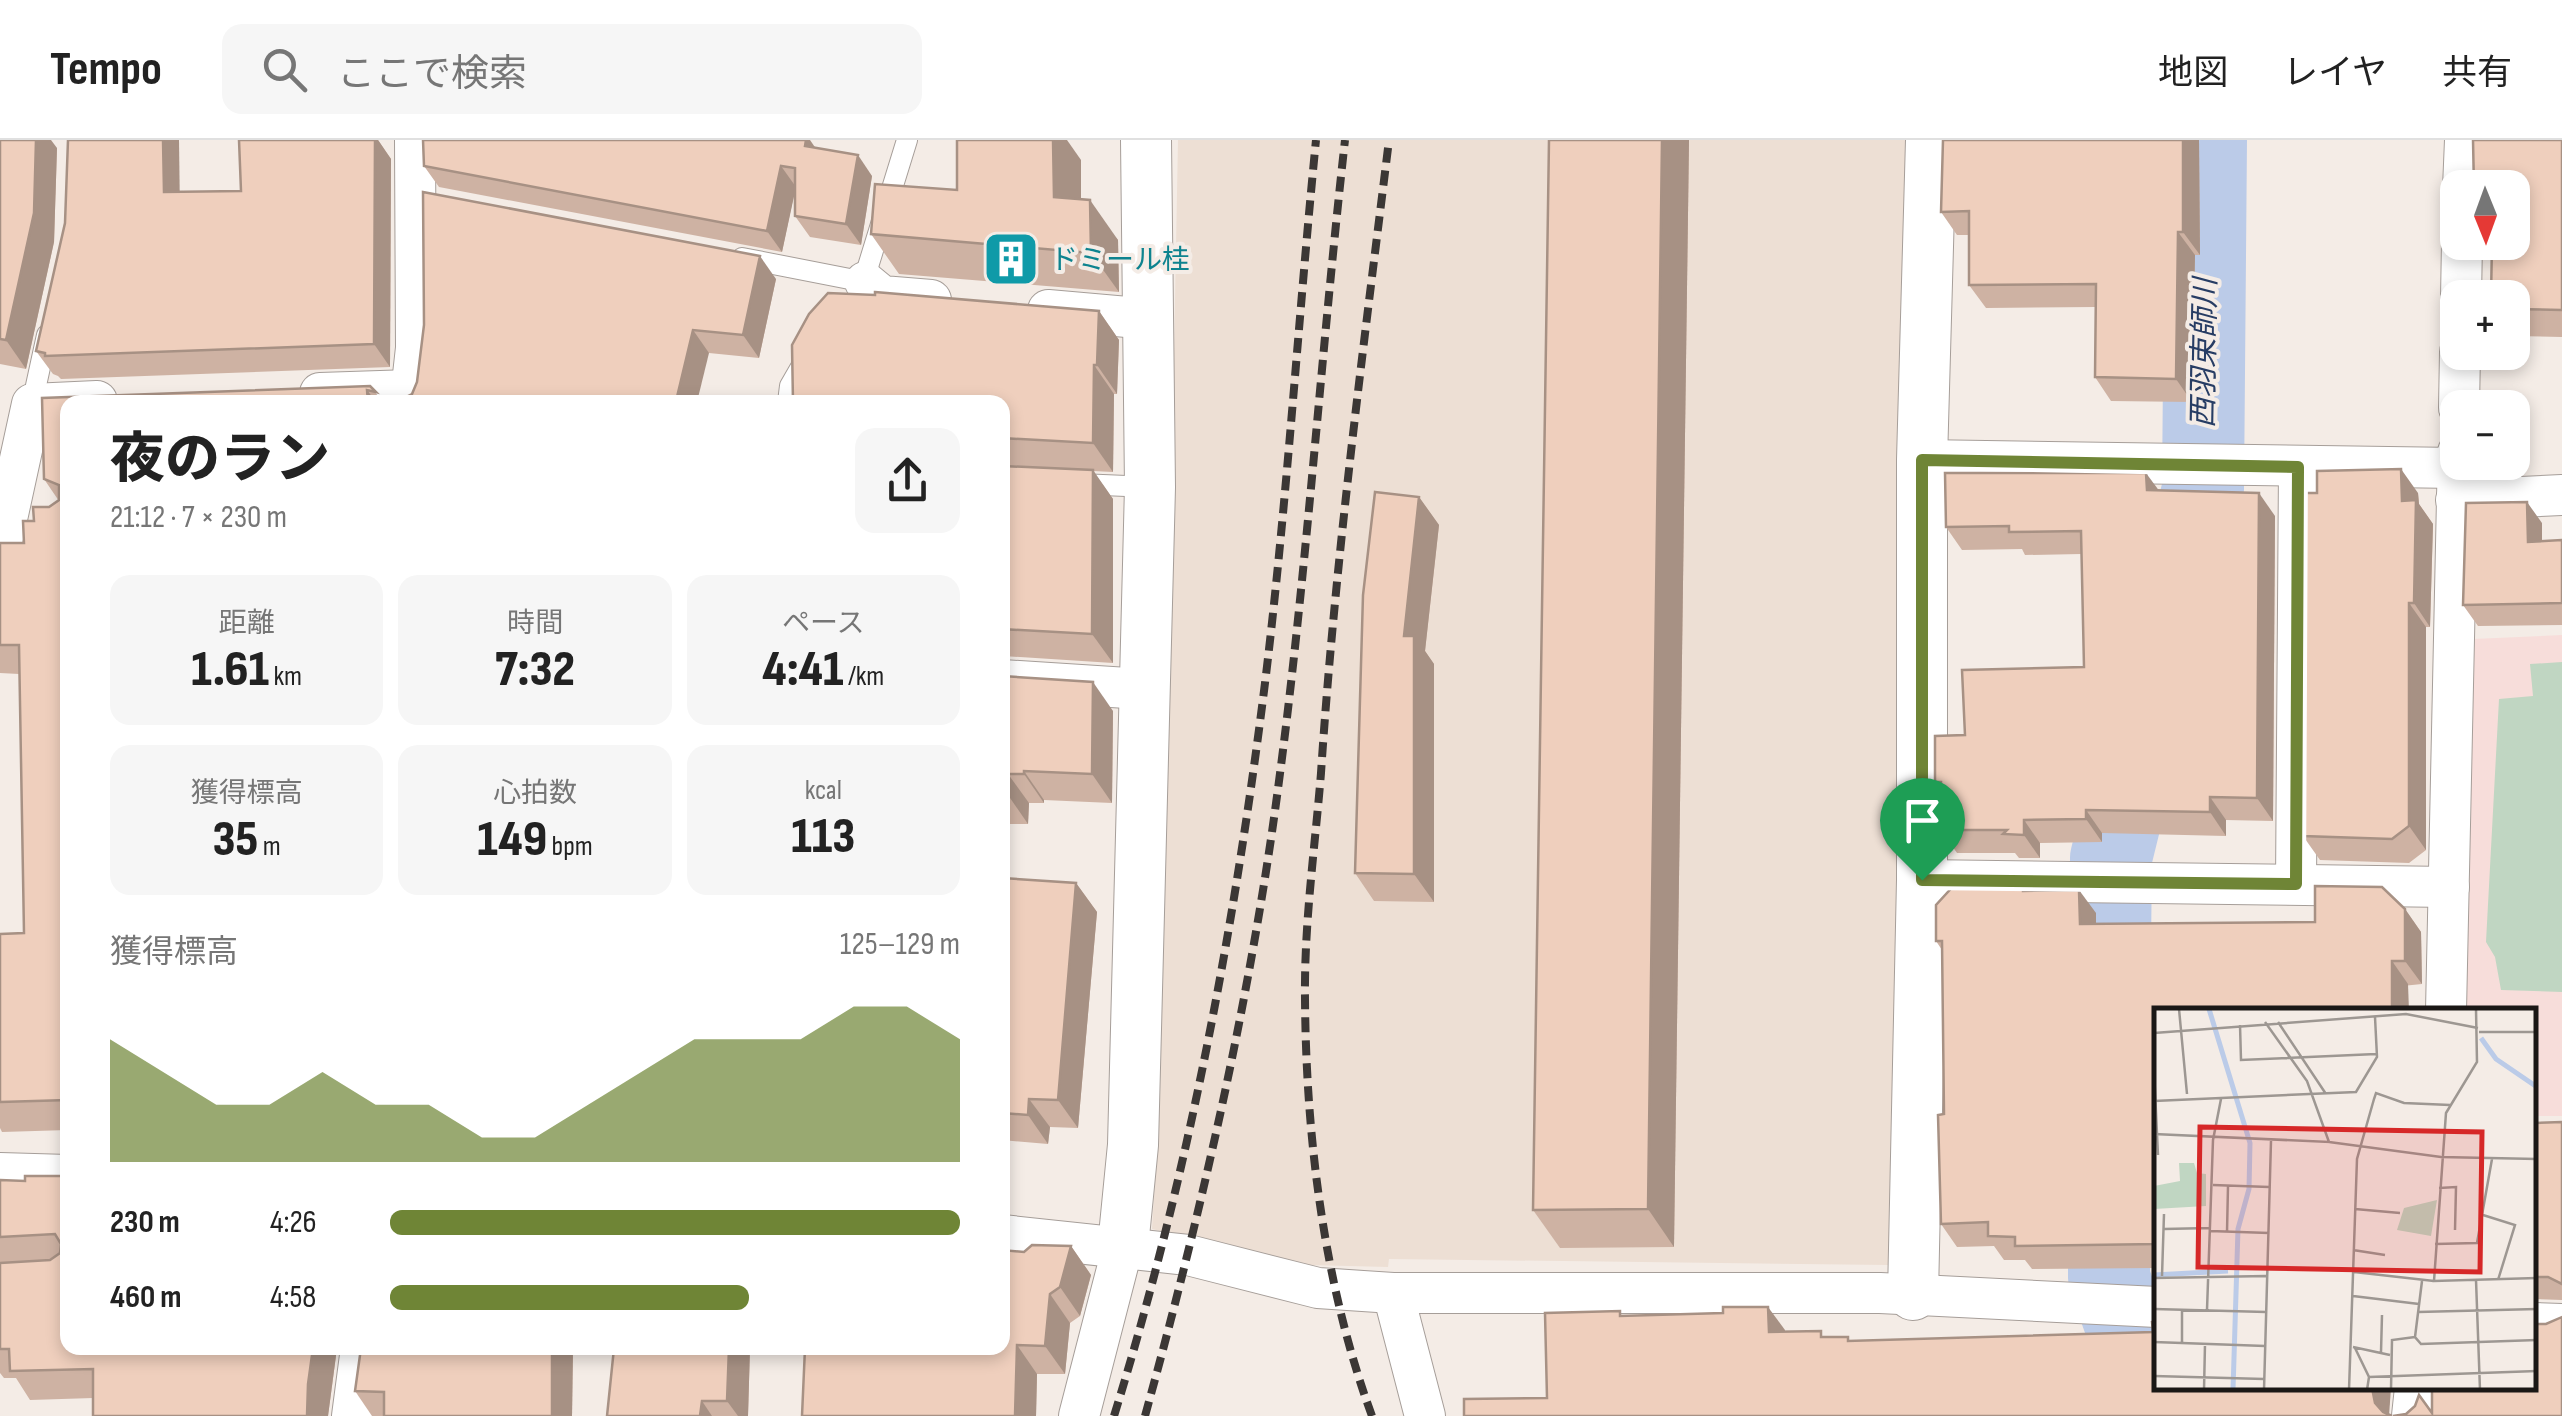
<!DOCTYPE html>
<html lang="ja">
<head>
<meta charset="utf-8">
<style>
  body { margin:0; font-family:"Sofia Sans Condensed","Noto Sans JP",sans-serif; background:#f6f6f6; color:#222; height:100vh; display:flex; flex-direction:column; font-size:38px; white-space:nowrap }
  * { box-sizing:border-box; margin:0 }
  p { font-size:32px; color:#767676 }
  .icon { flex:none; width:55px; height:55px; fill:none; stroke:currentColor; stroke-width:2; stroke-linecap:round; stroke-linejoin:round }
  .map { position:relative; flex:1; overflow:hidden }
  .panel { position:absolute; left:60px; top:255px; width:950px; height:960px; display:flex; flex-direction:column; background:#fff; border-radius:20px; box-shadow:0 5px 15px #0003 }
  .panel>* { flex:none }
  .needle { width:65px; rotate:179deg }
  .fabs { position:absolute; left:2440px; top:30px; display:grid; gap:20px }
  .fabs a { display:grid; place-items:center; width:90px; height:90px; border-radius:20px; background:#fff; box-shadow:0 5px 15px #0003; font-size:50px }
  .pin { position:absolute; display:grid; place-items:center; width:85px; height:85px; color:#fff; margin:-102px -42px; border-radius:50% 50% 50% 0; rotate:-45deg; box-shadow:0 0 10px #0007 }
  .pin .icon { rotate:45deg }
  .round { display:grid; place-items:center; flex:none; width:105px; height:105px; border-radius:20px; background:#f6f6f6 }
  .summary { display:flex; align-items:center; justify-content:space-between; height:170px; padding:0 50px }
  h1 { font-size:55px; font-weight:800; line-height:75px }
  .metrics { display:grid; grid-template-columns:repeat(3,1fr); gap:15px; height:170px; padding:10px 50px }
  .metrics div { display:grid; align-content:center; border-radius:20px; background:#f6f6f6; text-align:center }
  .metrics b { font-size:50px; font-weight:800 }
  .metrics small { font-size:28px; font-weight:400 }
  .metrics p { font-size:28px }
  .chart { height:280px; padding:20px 50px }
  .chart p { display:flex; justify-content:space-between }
  .chart svg { width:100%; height:180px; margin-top:10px; fill:#6f8536; opacity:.7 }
  ul { padding:0 50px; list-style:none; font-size:32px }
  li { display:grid; grid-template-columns:160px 120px 1fr; align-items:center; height:75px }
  li i { height:25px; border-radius:12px; background:#6f8536 }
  header { display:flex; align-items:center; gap:60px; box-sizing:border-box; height:140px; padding:0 50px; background:#fff; border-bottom:2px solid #e0e0e0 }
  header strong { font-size:48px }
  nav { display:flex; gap:55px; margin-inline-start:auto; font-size:35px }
  .search { width:700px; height:90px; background:#f6f6f6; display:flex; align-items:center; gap:25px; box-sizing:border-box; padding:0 35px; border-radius:20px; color:#767676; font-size:38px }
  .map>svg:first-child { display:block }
</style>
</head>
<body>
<header>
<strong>Tempo</strong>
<div class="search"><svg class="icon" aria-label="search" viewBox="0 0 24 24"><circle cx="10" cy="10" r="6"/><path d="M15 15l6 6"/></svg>ここで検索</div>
<nav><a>地図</a><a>レイヤ</a><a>共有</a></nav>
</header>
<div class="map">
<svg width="2562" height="1276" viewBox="0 0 2562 1276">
  <rect width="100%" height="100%" fill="#f4ece6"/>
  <polygon fill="#eddfd4" points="1178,0 1909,0 1894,1118 1888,1125 1389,1119 1388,1127 1309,1125 1152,1089 1160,962"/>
  <polygon fill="#f7ddda" points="2562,495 2562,976 2535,976 2534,871 2464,871 2473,499"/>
  <polygon fill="#c0d6c2" points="2562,522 2562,852 2501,850 2495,817 2486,802 2499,559 2533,556 2530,524"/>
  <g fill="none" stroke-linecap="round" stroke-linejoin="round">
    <g stroke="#bbcbe8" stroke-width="82">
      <polyline points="2174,464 2203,349 2206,0"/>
      <polyline points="2109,896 2111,718 2144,584"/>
      <polyline points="2109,1015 2109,1138 2130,1197 2157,1245"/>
    </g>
    <g stroke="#a69e99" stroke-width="22">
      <g id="service">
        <polyline points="742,118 865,142"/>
        <polyline points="862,146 907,0"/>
        <polyline points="788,262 790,246 805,220"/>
        <polyline points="32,264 47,195"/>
        <polyline points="1079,344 1150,347"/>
      </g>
    </g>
    <g stroke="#a69e99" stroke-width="42">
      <g id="minor">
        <polyline points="2463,48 2465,0"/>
        <polyline points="865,142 882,156 931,160"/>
        <polyline points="2461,158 2462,102"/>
        <polyline points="1048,170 1150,179"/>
        <polyline points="320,253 411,250"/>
        <polyline points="410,262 416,208 415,0"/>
        <polyline points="2459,268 2460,212"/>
        <polyline points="1922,320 2457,328"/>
        <polyline points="2456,360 2562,355"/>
        <polyline points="0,411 32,264 97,261"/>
        <polyline points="1002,540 1143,549"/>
        <polyline points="1922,740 2449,747"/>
        <polyline points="2296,744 2299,327"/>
        <polyline points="2446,871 2458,312"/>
        <polyline points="0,1033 68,1035"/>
        <polyline points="1002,1095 1188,1115 1318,1148 1393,1153"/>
        <polyline points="2534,1183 2562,1184"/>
        <polyline points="352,1276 361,1208"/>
        <polyline points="1079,1276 1123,1106"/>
        <polyline points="1425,1276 1393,1153 1880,1153 2157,1167"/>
        <polyline points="2412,1276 2415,1248"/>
      </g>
    </g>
    <g stroke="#a69e99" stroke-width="52">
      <g id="tertiary">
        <polyline points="1123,1106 1133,1005 1150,347 1146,0"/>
        <polyline points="1913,1155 1922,740 1922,320 1931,0"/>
      </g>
    </g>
    <use href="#service" stroke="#fff" stroke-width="20"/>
    <use href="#minor" stroke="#fff" stroke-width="40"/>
    <use href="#tertiary" stroke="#fff" stroke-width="50"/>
    <g stroke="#3b3735" stroke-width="8" stroke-dasharray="15 8" stroke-linecap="butt">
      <path d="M1114,1276C1188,1037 1234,791 1265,543C1287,363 1298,181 1316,0"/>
      <path d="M1145,1276C1198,1084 1243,890 1272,692C1305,462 1319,231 1345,0"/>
      <path d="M1372,1276C1324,1146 1306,997 1305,859C1304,784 1315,707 1321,633C1335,421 1363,211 1389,0"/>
    </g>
  </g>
  <g fill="#ceb2a3">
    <polygon points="0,0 57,8 54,102 26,229 0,224"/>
    <polygon points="68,0 179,0 179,52 241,51 239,0 378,0 391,19 390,227 61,239 58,236 53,234 36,211 65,83"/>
    <polygon points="1549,0 1689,0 1674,1107 1560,1108 1533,1070"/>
    <polygon points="2199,0 2200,115 2195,115 2192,262 2111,261 2095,237 2095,167 1986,168 1969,145 1969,95 1957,95 1941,72"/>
    <polygon points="2562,0 2562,197 2512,196 2512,102"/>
    <polygon points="815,7 872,36 861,105 810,97 795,76 795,50 782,112 439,47 424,26"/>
    <polygon points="1081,20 1081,60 1118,100 1119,152 899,134 871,94 957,50"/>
    <polygon points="776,139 759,218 709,213 412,254 417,242"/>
    <polygon points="1099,171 1119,200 1117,254 1114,254 1113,332 1093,331 1113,359 1113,523 1003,516 1002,262"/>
    <polygon points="370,246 383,262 68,262 68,990 2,992 0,988 0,794 24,793 19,534 0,533 0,403 24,403 23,381 34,381 33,367 49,367 59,361 44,339 42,258"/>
    <polygon points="2159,351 2275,376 2273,681 2226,680 2226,696 2102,693 2102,702 2040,703 2040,718 2019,718 2015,713 1957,713 1941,690 1941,651 1935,642 1965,595 2084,527 2081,414 2025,415 2022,409 1962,410 1946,387"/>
    <polygon points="2418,353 2419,364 2433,384 2430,487 2426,487 2426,710 2409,723 2320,720 2303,696"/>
    <polygon points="1419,357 1439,385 1425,511 1434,524 1434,762 1374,761 1355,733"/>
    <polygon points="2542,383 2542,401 2562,400 2562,485 2478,486 2463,465"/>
    <polygon points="1002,536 1113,571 1112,663 1044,660 1044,663 1029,663 1028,684 1002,684"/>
    <polygon points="1002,738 1076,743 1097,772 1078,988 1050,987 1048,1004 1002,1000"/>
    <polygon points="2023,742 2029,751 2096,773 2096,784 2315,782 2405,769 2421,792 2422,844 2157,871 2157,1128 2032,1129 2025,1120 2004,1120 1994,1106 1957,1107 1941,1084 1944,974 1942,810 1936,801"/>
    <polygon points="2562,982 2562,1160 2534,1159 2534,983"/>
    <polygon points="0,1040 25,1041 337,1208 328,1276 93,1258 30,1260 16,1238 4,1238 0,1233"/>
    <polygon points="1071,1106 1091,1135 1080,1176 1070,1183 1065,1234 1037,1234 1036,1276 802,1276 1024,1112"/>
    <polygon points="573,1208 572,1276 372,1276 355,1251"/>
    <polygon points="750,1208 748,1276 607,1276"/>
  </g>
  <g fill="#a79184">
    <polygon points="36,0 51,0 57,8 54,102 26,229 6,200"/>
    <polygon points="163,0 179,0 180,75 164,52"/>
    <polygon points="375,0 378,0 391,19 390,227 374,204"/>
    <polygon points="806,0 810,0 821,16 805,6"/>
    <polygon points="1053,0 1067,0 1081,20 1081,97 1054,57"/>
    <polygon points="1662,0 1689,0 1674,1107 1648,1069"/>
    <polygon points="2183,0 2199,0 2200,115 2183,92"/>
    <polygon points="858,15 872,36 861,105 846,84"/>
    <polygon points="781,26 796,47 782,112 767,91"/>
    <polygon points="1090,60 1118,100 1119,152 1091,113"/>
    <polygon points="2178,92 2195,115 2192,262 2176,239"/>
    <polygon points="760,116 776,139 759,218 743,195"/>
    <polygon points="1099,171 1119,200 1117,254 1097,225"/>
    <polygon points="693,190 709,213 697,262 677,257"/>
    <polygon points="1094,225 1114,254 1113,332 1093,303"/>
    <polygon points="367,250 376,262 368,262"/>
    <polygon points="2401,329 2418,353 2419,364 2433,384 2430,487 2414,463 2402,361"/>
    <polygon points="1093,330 1113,359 1113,523 1092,494"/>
    <polygon points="2146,333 2163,356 2147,350"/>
    <polygon points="2259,353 2275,376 2273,681 2257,658"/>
    <polygon points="1419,357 1439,385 1425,511 1434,524 1434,762 1414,734 1404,496"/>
    <polygon points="2527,362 2542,383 2542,423 2528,402"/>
    <polygon points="2409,463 2426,487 2426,710 2409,686"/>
    <polygon points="1093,542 1113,571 1112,663 1092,634"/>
    <polygon points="1024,631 1044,660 1044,663 1024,634"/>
    <polygon points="1008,634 1029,663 1028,684 1008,655"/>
    <polygon points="2210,657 2226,680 2226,696 2210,672"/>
    <polygon points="2086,670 2102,693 2102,702 2086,679"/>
    <polygon points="2024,680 2040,703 2040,718 2024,695"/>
    <polygon points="1076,743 1097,772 1078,988 1058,960"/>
    <polygon points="2079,750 2096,773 2096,807 2080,784"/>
    <polygon points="2405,769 2421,792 2422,844 2405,821"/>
    <polygon points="2392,821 2408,844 2409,871 2392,871"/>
    <polygon points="1029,959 1050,987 1048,1004 1028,975"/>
    <polygon points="1071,1106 1091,1135 1080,1176 1060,1147"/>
    <polygon points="1050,1154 1070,1183 1065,1234 1045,1206"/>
    <polygon points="1768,1167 1785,1190 1785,1215 1769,1192"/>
    <polygon points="1017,1205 1037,1234 1036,1276 1015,1276"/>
    <polygon points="313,1208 337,1208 328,1276 307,1276 308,1244"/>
    <polygon points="552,1208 573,1208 572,1276 552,1276"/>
    <polygon points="729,1208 750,1208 748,1276 738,1276 727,1261"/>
    <polygon points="2372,1248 2391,1248 2389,1276 2383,1276 2375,1263"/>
    <polygon points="702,1261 712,1276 700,1276"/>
  </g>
  <g fill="#efcfbd" stroke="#a79184" stroke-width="2.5">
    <polygon points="0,0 36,0 34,73 6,200 0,199"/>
    <polygon points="68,0 163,0 164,52 241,51 239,0 375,0 374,204 45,216 45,213 36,211 65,83"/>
    <polygon points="423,0 806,0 805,6 858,15 846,84 795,76 795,28 781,26 767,91 424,26"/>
    <polygon points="957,0 1053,0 1054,57 1090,60 1091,113 871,94 875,44 957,50"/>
    <polygon points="1549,0 1662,0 1648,1069 1533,1070"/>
    <polygon points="1943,0 2183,0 2183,92 2178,92 2176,239 2095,237 2096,144 1969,145 1969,71 1941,72"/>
    <polygon points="2473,0 2562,0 2562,170 2512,169 2512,158 2491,158 2492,102 2512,102 2512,48 2474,48"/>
    <polygon points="423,52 760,116 743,195 693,190 677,257 702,262 396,262 412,254 417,242 424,185"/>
    <polygon points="875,152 1099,171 1097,225 1094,225 1093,303 1002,298 1002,262 793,262 792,205 809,174 828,153 875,155"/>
    <polygon points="370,246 376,252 367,250 368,262 68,262 68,960 0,962 0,794 24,793 19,505 0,505 0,403 24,403 23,381 34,381 33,367 49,367 59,360 59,345 44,339 42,258"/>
    <polygon points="1002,326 1093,330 1092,494 1002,489"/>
    <polygon points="2401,329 2402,361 2416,360 2414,463 2409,463 2409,686 2392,699 2303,696 2306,353 2317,353 2317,331"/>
    <polygon points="1945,333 2146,333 2147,350 2259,353 2257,658 2210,657 2210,672 2086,670 2086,679 2024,680 2024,695 2003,694 2007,690 1941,690 1941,642 1935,642 1935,596 1965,595 1962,530 2084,527 2081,391 2009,392 2009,386 1946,387"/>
    <polygon points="1375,352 1419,357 1404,496 1414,496 1414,734 1355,733 1363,455"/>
    <polygon points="2527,362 2528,402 2562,400 2562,463 2463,465 2466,363"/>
    <polygon points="1002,536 1093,542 1092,634 1024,631 1024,634 1008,634 1008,655 1002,655"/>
    <polygon points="1002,738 1076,743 1058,960 1029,959 1028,975 1002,973"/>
    <polygon points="1958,741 2023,742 2023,751 2079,750 2080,784 2315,782 2315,746 2382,747 2405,769 2405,821 2392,821 2392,871 2157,871 2157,1104 2015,1106 2015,1097 1988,1096 1988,1082 1941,1084 1938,975 1944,974 1942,801 1936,801 1936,765"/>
    <polygon points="2562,982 2562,1144 2548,1137 2534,1137 2534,983"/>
    <polygon points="25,1036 68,1036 68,1208 313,1208 308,1244 307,1276 93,1276 93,1229 10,1231 9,1209 0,1209 0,1123 50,1120 60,1113 61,1104 55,1094 0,1097 0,1040 25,1041"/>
    <polygon points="1032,1105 1071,1106 1060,1147 1050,1154 1045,1206 1017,1205 1015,1276 802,1276 805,1208 1002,1208 1002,1110 1024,1112"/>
    <polygon points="1723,1167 1768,1167 1769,1192 1821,1191 1821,1197 1848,1197 1848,1201 2153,1192 2152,1182 2157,1181 2157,1248 2372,1248 2375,1263 2383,1272 2392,1276 1464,1276 1464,1259 1547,1258 1545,1173 1620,1171 1620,1176 1723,1173"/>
    <polygon points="2562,1177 2562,1276 2393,1276 2406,1274 2415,1266 2419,1255 2432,1273 2432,1248 2534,1248 2534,1184 2546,1184"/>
    <polygon points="361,1208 552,1208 552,1276 384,1276 384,1252 355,1251"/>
    <polygon points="614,1208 729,1208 727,1261 702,1261 700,1276 607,1276"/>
  </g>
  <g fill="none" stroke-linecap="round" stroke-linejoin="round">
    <g stroke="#fff" stroke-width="20">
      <polygon id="route" points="1922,320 2298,327 2296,744 1922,740"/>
    </g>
    <use href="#route" stroke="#6f8536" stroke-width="12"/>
  </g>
  <defs>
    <g id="building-square" transform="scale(2.875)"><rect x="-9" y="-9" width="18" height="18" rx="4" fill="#0f9aa8" stroke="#f4ece6"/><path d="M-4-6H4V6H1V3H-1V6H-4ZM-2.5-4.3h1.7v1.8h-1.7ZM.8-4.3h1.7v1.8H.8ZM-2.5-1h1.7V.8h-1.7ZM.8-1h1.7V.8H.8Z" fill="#fff"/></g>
  </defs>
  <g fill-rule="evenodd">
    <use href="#building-square" x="1011" y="119"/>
  </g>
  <g text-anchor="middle" stroke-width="8" stroke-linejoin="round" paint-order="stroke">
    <g font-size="28" fill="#0d838f" stroke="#f4ece6" text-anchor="start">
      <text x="1050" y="129">ドミール桂</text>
    </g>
    <g font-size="30" font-style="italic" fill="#273d64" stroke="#f4ece6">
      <text transform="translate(2204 213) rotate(-89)" y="10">西羽束師川</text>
    </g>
  </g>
  <g transform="translate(2154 868)">
    <rect width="382" height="382" fill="#f4ece6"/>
    <path d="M283,192L277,228L243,222L250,200Z" fill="#c0d6c2"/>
    <path d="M25,155H40L43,165L52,166V198L0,201V178L26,173Z" fill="#c0d6c2"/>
    <path fill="none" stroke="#bbcbe8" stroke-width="5" d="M55,1L96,135L95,181L84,221L79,382M327,30L342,51L383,79M0,267L74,263"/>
    <path fill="none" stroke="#9d9792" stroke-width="2.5" d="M25,1L33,86M322,1L323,54L292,105L280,273L383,270M124,14L172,86M86,17L87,52L222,46M325,24H383M0,25L252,6L324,20M0,62L4,147M0,93L202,84L223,49L221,9M0,126L175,134L153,73L111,14M175,134L287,149L383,151M59,177L115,179M285,180L302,179L301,222M201,201L246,205M329,207L361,217L344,272M10,221L56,220M56,223L115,225M73,224L74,178M281,236L323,235L338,151M199,242L231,247M200,264L280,273M8,268L10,206M0,270L112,268M322,272L326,382M268,273L261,329L267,336L383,332M199,288L265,296M0,301L112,304M53,302L59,132L67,91M264,304L383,301M0,334L111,338M28,335V301M199,339L236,347M201,340L215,369L213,382M227,344L228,307M0,368L110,371M215,369L383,363M50,382L51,336M110,382L117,133M195,382L203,151L220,91L222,85L250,95L296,97M237,382L238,332L261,329"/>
    <path fill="#d62828" fill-opacity="0.15" stroke="#d62828" stroke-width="5" d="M46,119L328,124L326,264L44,259Z"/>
    <rect width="382" height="382" fill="none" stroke="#1a1715" stroke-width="5"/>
  </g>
</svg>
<div class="fabs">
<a><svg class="needle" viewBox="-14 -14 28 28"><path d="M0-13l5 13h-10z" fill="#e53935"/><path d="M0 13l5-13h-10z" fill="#767676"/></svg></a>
<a>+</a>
<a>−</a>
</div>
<div class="pin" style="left:1922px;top:740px;background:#1e9e55"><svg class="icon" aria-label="arrive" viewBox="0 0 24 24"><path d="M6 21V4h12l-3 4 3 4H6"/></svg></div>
<section class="panel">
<div class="summary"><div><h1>夜のラン</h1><p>21:12 · 7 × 230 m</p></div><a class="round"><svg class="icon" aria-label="share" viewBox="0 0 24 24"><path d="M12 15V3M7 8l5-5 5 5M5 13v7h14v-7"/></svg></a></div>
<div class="metrics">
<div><p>距離</p><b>1.61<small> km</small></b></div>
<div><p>時間</p><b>7:32</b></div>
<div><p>ペース</p><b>4:41<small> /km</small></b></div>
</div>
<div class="metrics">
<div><p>獲得標高</p><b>35<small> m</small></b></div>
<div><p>心拍数</p><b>149<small> bpm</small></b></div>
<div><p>kcal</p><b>113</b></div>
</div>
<div class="chart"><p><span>獲得標高</span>125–129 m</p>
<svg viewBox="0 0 160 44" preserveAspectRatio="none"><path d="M0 44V14L10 22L20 30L30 30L40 22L50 30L60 30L70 38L80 38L90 30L100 22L110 14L120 14L130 14L140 6L150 6L160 14V44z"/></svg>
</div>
<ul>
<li><b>230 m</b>4:26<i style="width:100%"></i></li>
<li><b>460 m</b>4:58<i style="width:63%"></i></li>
</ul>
</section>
</div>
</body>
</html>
